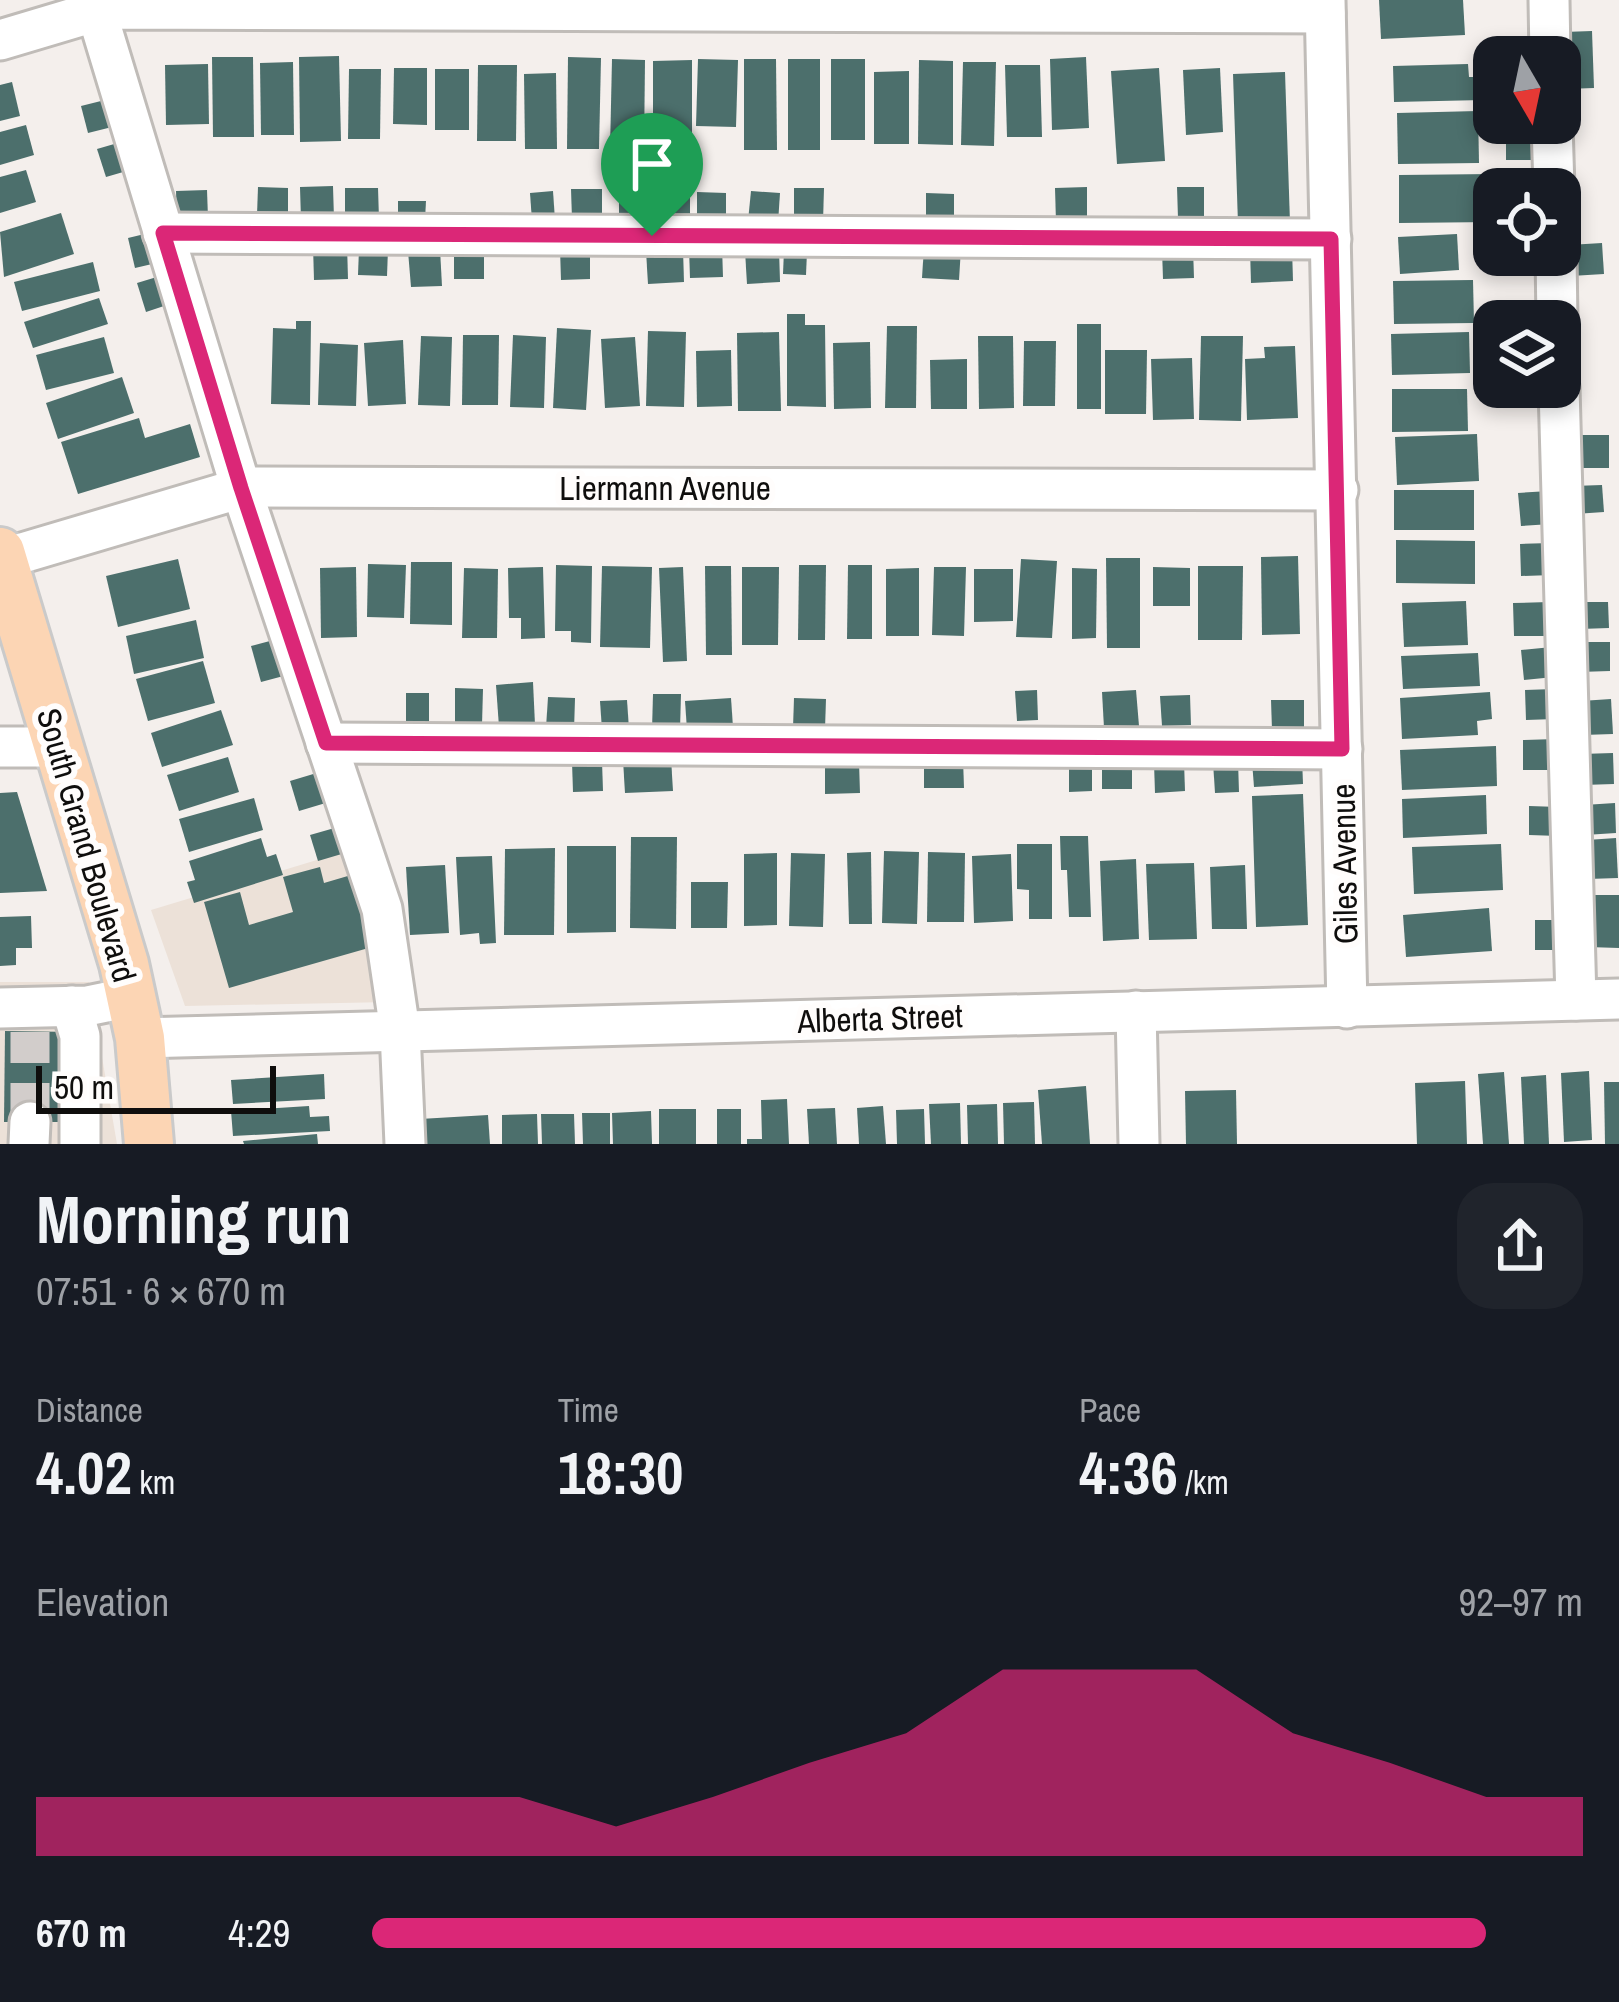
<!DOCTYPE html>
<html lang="en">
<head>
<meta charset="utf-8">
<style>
  body { margin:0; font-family:"Archivo Narrow",sans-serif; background:#20242c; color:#f1f3f6; height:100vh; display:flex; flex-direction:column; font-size:45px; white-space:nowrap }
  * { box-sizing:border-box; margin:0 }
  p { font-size:39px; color:#9ea1a6 }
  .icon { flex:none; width:66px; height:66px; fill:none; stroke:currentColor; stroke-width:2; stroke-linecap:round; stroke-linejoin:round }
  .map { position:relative; height:1144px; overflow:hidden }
  .side { display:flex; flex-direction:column; background:#171b24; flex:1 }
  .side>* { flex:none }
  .needle { width:78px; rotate:171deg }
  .fabs { position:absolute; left:1473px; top:36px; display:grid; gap:24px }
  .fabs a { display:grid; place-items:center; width:108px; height:108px; border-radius:24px; background:#171b24; box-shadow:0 6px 18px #0003; font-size:60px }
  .scale { position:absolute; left:36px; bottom:30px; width:240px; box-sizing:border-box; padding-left:12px; border:6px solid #0f0e0d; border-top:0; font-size:33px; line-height:42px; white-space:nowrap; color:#0f0e0d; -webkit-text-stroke:9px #fffdfc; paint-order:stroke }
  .pin { position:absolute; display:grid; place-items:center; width:102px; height:102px; color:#fff; margin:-123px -51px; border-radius:50% 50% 50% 0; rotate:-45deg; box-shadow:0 0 12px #0007 }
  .pin .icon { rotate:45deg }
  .round { display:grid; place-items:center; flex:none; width:126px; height:126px; border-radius:36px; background:#20242c }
  .headline { display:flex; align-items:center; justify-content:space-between; height:204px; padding:0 36px }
  h1 { font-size:66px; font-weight:700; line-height:90px }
  .metrics { display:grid; grid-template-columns:repeat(3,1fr); gap:18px; height:204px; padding:12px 36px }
  .metrics div { display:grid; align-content:center }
  .metrics b { font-size:60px; font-weight:700 }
  .metrics small { font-size:33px; font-weight:400 }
  .metrics p { font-size:33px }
  .chart { height:336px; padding:24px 36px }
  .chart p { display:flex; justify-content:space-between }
  .chart svg { width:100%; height:216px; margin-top:12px; fill:#db2777; opacity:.7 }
  ul { padding:0 36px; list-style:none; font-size:39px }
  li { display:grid; grid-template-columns:192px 144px 1fr; align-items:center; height:90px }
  li i { height:30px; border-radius:15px; background:#db2777 }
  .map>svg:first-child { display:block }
</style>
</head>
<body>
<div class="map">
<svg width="1619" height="1144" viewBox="0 0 1619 1144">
  <rect width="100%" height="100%" fill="#f4efec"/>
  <g fill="#ece1d8">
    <polygon points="350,850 390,1002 185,1006 151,910"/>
    <polygon points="0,982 89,982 117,1144 0,1144"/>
  </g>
  <g fill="#4c6f6c">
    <polygon points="1379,0 1463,0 1465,35 1381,39"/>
    <polygon points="1592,31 1594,88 1566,89 1564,32"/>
    <polygon points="339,56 341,141 300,142 299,57"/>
    <polygon points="212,57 253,57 254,137 213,137"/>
    <polygon points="568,57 601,58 599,149 567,149"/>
    <polygon points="1086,57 1089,128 1052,130 1050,59"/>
    <polygon points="612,59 645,60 644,151 610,150"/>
    <polygon points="698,59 738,60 736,127 696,126"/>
    <polygon points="744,59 776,59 777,150 744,150"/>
    <rect x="788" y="59" width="32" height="91"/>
    <rect x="831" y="59" width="34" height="81"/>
    <polygon points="692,60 692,140 653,140 653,61"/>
    <polygon points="919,60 953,61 953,145 918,144"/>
    <polygon points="293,62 294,135 261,135 260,63"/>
    <polygon points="963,62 996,62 994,146 961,145"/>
    <polygon points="208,64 209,124 166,125 165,65"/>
    <polygon points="1468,64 1469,77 1482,77 1483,100 1394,102 1393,66"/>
    <polygon points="478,65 517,65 516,141 477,141"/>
    <polygon points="1005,65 1040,65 1042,137 1007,137"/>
    <polygon points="394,68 427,68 427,125 393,124"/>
    <polygon points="1159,68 1165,161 1117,164 1111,71"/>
    <polygon points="1220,68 1223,132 1186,135 1183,70"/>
    <polygon points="349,69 381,69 380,139 348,139"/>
    <rect x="435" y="69" width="34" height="61"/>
    <polygon points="909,71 909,144 874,144 874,72"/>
    <polygon points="1285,72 1290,223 1238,224 1233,74"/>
    <polygon points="556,73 557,149 525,149 524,74"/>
    <polygon points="12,82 20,116 0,121 0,85"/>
    <polygon points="113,98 120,125 88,133 81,106"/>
    <polygon points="1478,111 1479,163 1398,164 1397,113"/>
    <polygon points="1506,124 1541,124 1540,160 1506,160"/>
    <polygon points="26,125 34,155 0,165 0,132"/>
    <polygon points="128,140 137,168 106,177 97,149"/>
    <polygon points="26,170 36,202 0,213 0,177"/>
    <polygon points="1493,174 1493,222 1399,223 1399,175"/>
    <polygon points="661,180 690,180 690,221 660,220"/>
    <polygon points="333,186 334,219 301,220 300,187"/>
    <polygon points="258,187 288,188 288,215 257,215"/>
    <polygon points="1087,187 1087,222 1056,222 1055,188"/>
    <polygon points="1177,187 1204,187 1204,219 1178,219"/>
    <polygon points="345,188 378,188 379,219 345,219"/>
    <polygon points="794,188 824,188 823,222 794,221"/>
    <polygon points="571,189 602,189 602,218 572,219"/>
    <polygon points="207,190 208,218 177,220 176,191"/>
    <polygon points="553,191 555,220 532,221 530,193"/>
    <rect x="619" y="191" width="28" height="28"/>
    <polygon points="751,191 780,193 778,223 748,221"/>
    <polygon points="697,192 726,193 726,220 697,220"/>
    <polygon points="926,193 954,194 954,222 926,222"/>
    <polygon points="398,201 426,201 425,220 398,220"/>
    <polygon points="61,213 74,254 4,277 0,232"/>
    <polygon points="157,231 165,261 135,268 128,238"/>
    <polygon points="1457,234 1459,270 1400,274 1398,237"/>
    <polygon points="1602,243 1604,274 1571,276 1569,245"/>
    <polygon points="347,244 348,279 314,280 313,245"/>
    <polygon points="722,246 723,277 690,278 689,248"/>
    <polygon points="924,247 961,248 959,280 922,278"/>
    <polygon points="484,248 484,279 454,279 454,249"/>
    <polygon points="1193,248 1194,278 1163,279 1162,249"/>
    <polygon points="1292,248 1293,281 1251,283 1250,249"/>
    <polygon points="359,249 388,249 387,276 358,275"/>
    <polygon points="440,249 442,286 411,287 408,251"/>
    <polygon points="560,249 590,249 590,279 561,280"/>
    <polygon points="683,249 684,282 648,284 646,251"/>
    <polygon points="779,250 780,282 747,284 745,251"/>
    <polygon points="784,250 807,252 806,275 783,274"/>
    <polygon points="93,262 100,291 22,311 14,282"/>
    <polygon points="170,273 179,301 146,312 137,283"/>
    <polygon points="1473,280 1474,323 1394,324 1393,281"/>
    <polygon points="99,298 108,324 33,348 24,322"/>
    <polygon points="787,314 805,314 805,325 825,325 826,407 787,406"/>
    <polygon points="296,321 311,321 310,405 271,404 273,328 296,329"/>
    <rect x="1077" y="324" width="24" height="85"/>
    <polygon points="887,326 917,326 916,408 885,408"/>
    <polygon points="557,328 591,330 586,410 553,408"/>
    <polygon points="648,331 686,332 684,407 646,406"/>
    <polygon points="779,332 781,411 738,411 737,333"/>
    <polygon points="1469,332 1470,373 1392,375 1391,334"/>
    <polygon points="463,335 499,335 498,405 462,405"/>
    <polygon points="513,335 546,337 544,408 510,407"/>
    <polygon points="421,336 452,337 450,406 418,405"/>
    <polygon points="978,336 1013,336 1014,408 979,409"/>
    <polygon points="1201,336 1243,336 1241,421 1199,420"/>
    <polygon points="104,337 114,373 46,390 36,355"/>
    <polygon points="635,337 640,406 605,408 601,339"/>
    <polygon points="403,340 406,404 368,406 364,343"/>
    <polygon points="1024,341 1056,341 1055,406 1023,406"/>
    <polygon points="870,342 871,408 834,409 833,343"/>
    <polygon points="320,343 358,345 356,406 318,405"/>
    <polygon points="1295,346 1298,418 1247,420 1245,359 1265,358 1264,347"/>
    <polygon points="731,350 732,406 697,407 696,351"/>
    <polygon points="1105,350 1147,350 1146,414 1105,414"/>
    <polygon points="1192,358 1194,419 1153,420 1151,359"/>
    <polygon points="967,359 967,409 931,409 930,360"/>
    <polygon points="122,377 134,413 58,439 46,403"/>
    <rect x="1514" y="387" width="32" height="15"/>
    <polygon points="1392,389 1467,389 1468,431 1392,432"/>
    <polygon points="139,418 145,438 190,424 200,457 78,494 61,442"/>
    <polygon points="1477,434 1479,481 1397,485 1395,437"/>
    <rect x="1575" y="435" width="34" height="33"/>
    <polygon points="1602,485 1604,512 1575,514 1573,486"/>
    <rect x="1394" y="490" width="80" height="40"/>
    <polygon points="1549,491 1551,524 1521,526 1518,493"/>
    <polygon points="1396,540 1475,541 1475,584 1396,583"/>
    <polygon points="1551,543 1552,575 1521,576 1520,544"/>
    <polygon points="1298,556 1300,634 1262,635 1261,557"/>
    <polygon points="1106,558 1140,558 1140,648 1107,648"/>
    <polygon points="178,559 190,609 118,627 106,576"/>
    <polygon points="1021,559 1057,561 1052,638 1016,637"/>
    <polygon points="411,562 452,562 452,625 410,624"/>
    <polygon points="368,564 406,565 404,618 367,617"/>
    <polygon points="556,565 592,566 591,643 571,642 571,631 555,631"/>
    <polygon points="799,565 826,565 825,640 798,640"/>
    <polygon points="848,565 872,565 872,639 847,639"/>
    <polygon points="602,566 652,567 650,648 600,647"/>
    <polygon points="705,566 731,566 732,655 706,655"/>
    <polygon points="1198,566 1243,566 1242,640 1198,640"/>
    <polygon points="356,567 357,637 321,638 320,568"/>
    <polygon points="543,567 545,638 521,639 521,618 509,618 508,568"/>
    <polygon points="683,567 687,661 663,662 659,568"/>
    <polygon points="742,567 779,567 778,645 742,645"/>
    <polygon points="934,567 966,567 964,636 932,635"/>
    <polygon points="1153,567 1190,568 1190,606 1153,606"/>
    <polygon points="464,568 498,569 497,638 462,638"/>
    <polygon points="919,568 919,636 886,636 886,569"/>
    <polygon points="1072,568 1097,569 1096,638 1072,639"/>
    <polygon points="974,569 1013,569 1013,621 974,622"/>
    <polygon points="1466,601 1468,645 1404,647 1402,603"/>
    <polygon points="1549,602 1550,636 1514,636 1513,603"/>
    <polygon points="1579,602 1608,602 1609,628 1580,629"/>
    <polygon points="196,620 204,658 134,674 126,636"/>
    <polygon points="281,638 291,674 261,682 251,646"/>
    <polygon points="1579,642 1610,642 1610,671 1579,672"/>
    <polygon points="1552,647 1554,677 1524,680 1521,650"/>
    <polygon points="1478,653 1480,686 1403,689 1401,656"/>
    <polygon points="203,661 215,703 148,721 136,679"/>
    <polygon points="533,682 535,725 499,727 496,685"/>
    <polygon points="455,688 483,689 482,725 455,724"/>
    <polygon points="1554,689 1555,719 1526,720 1525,690"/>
    <polygon points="1037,690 1038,720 1017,721 1015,691"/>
    <polygon points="1136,690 1139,726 1104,728 1102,692"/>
    <polygon points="1490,692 1492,719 1477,721 1478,735 1402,739 1400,698"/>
    <rect x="406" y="693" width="23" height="33"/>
    <polygon points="653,694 681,694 680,730 652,730"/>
    <polygon points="1190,695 1191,725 1162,726 1160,696"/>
    <polygon points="548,697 575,698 574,730 546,728"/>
    <polygon points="731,698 733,727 687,730 685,701"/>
    <polygon points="794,698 826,699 825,729 793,728"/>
    <polygon points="1611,699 1613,734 1583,735 1581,701"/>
    <polygon points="627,700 629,729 602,730 600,701"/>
    <polygon points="1271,700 1304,700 1304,730 1272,730"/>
    <polygon points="221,710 233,745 162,767 151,733"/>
    <polygon points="1556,739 1556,770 1523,770 1523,740"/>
    <polygon points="1496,746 1497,786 1402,790 1400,750"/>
    <polygon points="1613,753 1614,784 1583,785 1581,754"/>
    <polygon points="228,757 239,792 179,811 167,775"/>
    <polygon points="1302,757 1303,784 1254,787 1252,761"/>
    <polygon points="671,758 673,791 625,793 623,760"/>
    <polygon points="924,758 963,758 964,788 924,788"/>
    <rect x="1102" y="759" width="30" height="30"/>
    <polygon points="602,761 603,791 573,792 572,762"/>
    <polygon points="1238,761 1239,792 1215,793 1213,762"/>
    <polygon points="825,762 859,762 860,793 825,794"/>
    <polygon points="1184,762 1185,791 1155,793 1154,763"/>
    <polygon points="1069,763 1092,763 1092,791 1069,792"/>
    <polygon points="320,772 329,802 299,811 290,781"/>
    <polygon points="17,792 47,891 0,893 0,793"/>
    <polygon points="1303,794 1308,925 1256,927 1252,796"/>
    <polygon points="1486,795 1487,834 1403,838 1402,799"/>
    <polygon points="254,798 263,830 189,852 179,819"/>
    <polygon points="1615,803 1616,833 1585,835 1584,805"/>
    <polygon points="1529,806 1559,807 1559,836 1529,835"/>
    <polygon points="338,827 345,853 318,861 310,835"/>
    <polygon points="1060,836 1088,836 1091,917 1069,917 1067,870 1061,870"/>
    <polygon points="631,837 677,837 676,929 630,928"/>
    <polygon points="261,838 267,857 276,854 283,875 194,903 187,882 195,880 189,861"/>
    <polygon points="1616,838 1618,878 1588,879 1587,840"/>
    <polygon points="1017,844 1052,844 1052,919 1029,919 1029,890 1017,889"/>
    <polygon points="1501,844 1503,890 1414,894 1412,847"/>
    <polygon points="567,846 616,846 616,932 567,933"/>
    <polygon points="555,848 554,935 504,935 505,849"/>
    <polygon points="884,851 919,852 917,924 882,923"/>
    <polygon points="871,852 872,924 849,924 847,853"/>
    <polygon points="928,852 965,853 964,922 927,922"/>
    <polygon points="777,853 777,925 744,926 744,854"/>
    <polygon points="791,853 825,854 823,927 789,926"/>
    <polygon points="1011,854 1013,921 974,923 972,856"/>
    <polygon points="492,856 496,943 480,944 479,933 460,935 456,857"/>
    <polygon points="1136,859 1139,939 1103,941 1100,861"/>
    <polygon points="1194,863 1197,939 1149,940 1146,864"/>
    <polygon points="445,865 449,933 410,935 406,867"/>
    <polygon points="1245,865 1247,929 1212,929 1210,867"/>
    <polygon points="320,867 324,883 358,873 379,945 229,988 204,902 240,892 249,925 293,912 283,877"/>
    <polygon points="691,882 728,882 727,928 691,928"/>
    <polygon points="1586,895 1619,895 1619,948 1588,947"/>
    <polygon points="1489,908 1492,951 1406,957 1403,915"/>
    <polygon points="31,916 32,948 16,948 16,965 0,966 0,917"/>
    <rect x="1535" y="920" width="28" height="30"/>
    <polygon points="5,1031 75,1032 74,1122 4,1122"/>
    <polygon points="1589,1071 1592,1140 1564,1142 1561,1073"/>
    <polygon points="1504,1072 1509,1144 1483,1144 1478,1074"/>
    <polygon points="324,1074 325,1099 233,1104 231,1080"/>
    <polygon points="1546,1075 1549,1144 1524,1144 1521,1077"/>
    <polygon points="1465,1081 1467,1144 1417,1144 1415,1083"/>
    <polygon points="1604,1082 1619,1082 1619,1144 1605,1144"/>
    <polygon points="1086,1086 1090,1144 1042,1144 1038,1090"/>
    <polygon points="1236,1090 1237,1144 1186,1144 1185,1091"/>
    <polygon points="787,1099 789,1144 747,1144 747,1139 762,1139 761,1100"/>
    <polygon points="1034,1102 1035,1144 1004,1144 1003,1103"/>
    <polygon points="960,1103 961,1144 931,1144 929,1104"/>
    <polygon points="997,1104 998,1144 968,1144 967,1105"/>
    <polygon points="309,1106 310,1117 329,1116 330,1131 233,1136 231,1111"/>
    <polygon points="883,1106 886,1144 859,1144 857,1108"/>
    <polygon points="835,1108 837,1144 809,1144 807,1109"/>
    <rect x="659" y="1109" width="37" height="35"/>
    <rect x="717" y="1109" width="24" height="35"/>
    <polygon points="924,1109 925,1144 897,1144 896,1110"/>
    <polygon points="651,1111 652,1144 613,1144 612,1113"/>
    <polygon points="582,1113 610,1113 610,1144 583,1144"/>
    <polygon points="537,1114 538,1144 502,1144 502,1115"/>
    <polygon points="541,1114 574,1114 575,1144 542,1144"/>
    <polygon points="488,1115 490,1144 421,1144 420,1119"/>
    <polygon points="317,1134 318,1144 244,1144 243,1141"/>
  </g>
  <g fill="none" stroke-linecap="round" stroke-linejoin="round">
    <polyline stroke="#d2cdcb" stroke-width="39" stroke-dasharray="39 20" stroke-linecap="butt" points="30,1122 30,1032"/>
    <g stroke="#c0bcb8" stroke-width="45">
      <g id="minor">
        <polyline points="93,0 241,488 382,909 400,1031 405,1144"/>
        <polyline points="1325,0 1347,1008"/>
        <polyline points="1549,0 1550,57"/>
        <polyline points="0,40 104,9 1325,13"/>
        <polyline points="1552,123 1554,189"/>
        <polyline points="163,233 1331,239"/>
        <polyline points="1556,255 1557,321"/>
        <polyline points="1559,387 1576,1000"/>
        <polyline points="2,559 245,487 1338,490"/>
        <polyline points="326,743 1342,749"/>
        <polyline points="0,747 58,747"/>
        <polyline points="71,1006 80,1036 80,1144"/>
        <polyline points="0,1008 87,1006 131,997"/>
        <polyline points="1136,1011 1139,1144"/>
        <polyline points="140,1038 1619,999"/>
        <polyline points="29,1144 30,1122"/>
      </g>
    </g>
    <g stroke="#cacaca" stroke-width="54">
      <polyline id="major" points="0,552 124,964 140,1038 149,1144"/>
    </g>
    <use href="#minor" stroke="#fff" stroke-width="39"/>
    <use href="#major" stroke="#fcd5b4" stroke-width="48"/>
  </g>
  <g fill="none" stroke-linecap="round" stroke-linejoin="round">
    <g stroke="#fff" stroke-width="24">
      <polygon id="route" points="163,233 1331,239 1342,749 326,743 241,488"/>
    </g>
    <use href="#route" stroke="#db2777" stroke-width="15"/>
  </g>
  <g text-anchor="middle" stroke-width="12" stroke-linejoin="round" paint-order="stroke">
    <g font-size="33" fill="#0f0e0d" stroke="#fffdfc">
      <text x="665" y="500">Liermann Avenue</text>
      <text transform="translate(87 845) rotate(74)" y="12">South Grand Boulevard</text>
      <text transform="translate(1344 864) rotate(-91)" y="12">Giles Avenue</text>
      <text transform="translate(880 1018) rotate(-2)" y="12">Alberta Street</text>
    </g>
  </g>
</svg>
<div class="fabs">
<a><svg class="needle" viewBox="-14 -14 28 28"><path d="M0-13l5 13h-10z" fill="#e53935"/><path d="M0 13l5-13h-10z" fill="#9ea1a6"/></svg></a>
<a><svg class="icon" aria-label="locate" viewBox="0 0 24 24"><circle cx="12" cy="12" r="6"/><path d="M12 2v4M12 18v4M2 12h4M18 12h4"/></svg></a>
<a><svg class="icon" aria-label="layers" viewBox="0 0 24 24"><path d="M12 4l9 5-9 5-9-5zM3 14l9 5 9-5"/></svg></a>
</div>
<div class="scale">50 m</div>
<div class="pin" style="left:652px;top:236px;background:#1e9e55"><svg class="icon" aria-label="arrive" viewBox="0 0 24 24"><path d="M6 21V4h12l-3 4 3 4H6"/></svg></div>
</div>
<section class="side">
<div class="headline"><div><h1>Morning run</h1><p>07:51 · 6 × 670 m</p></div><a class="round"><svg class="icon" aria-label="share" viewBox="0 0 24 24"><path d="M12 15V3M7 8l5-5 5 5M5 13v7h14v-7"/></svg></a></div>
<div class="metrics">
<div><p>Distance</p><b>4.02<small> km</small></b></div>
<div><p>Time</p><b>18:30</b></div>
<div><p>Pace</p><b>4:36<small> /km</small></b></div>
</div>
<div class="chart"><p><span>Elevation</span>92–97 m</p>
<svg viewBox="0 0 160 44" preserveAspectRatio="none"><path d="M0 44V32L10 32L20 32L30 32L40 32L50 32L60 38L70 32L80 25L90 19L100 6L110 6L120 6L130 19L140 25L150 32L160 32V44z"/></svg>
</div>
<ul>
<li><b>670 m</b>4:29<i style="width:92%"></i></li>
</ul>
</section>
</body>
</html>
